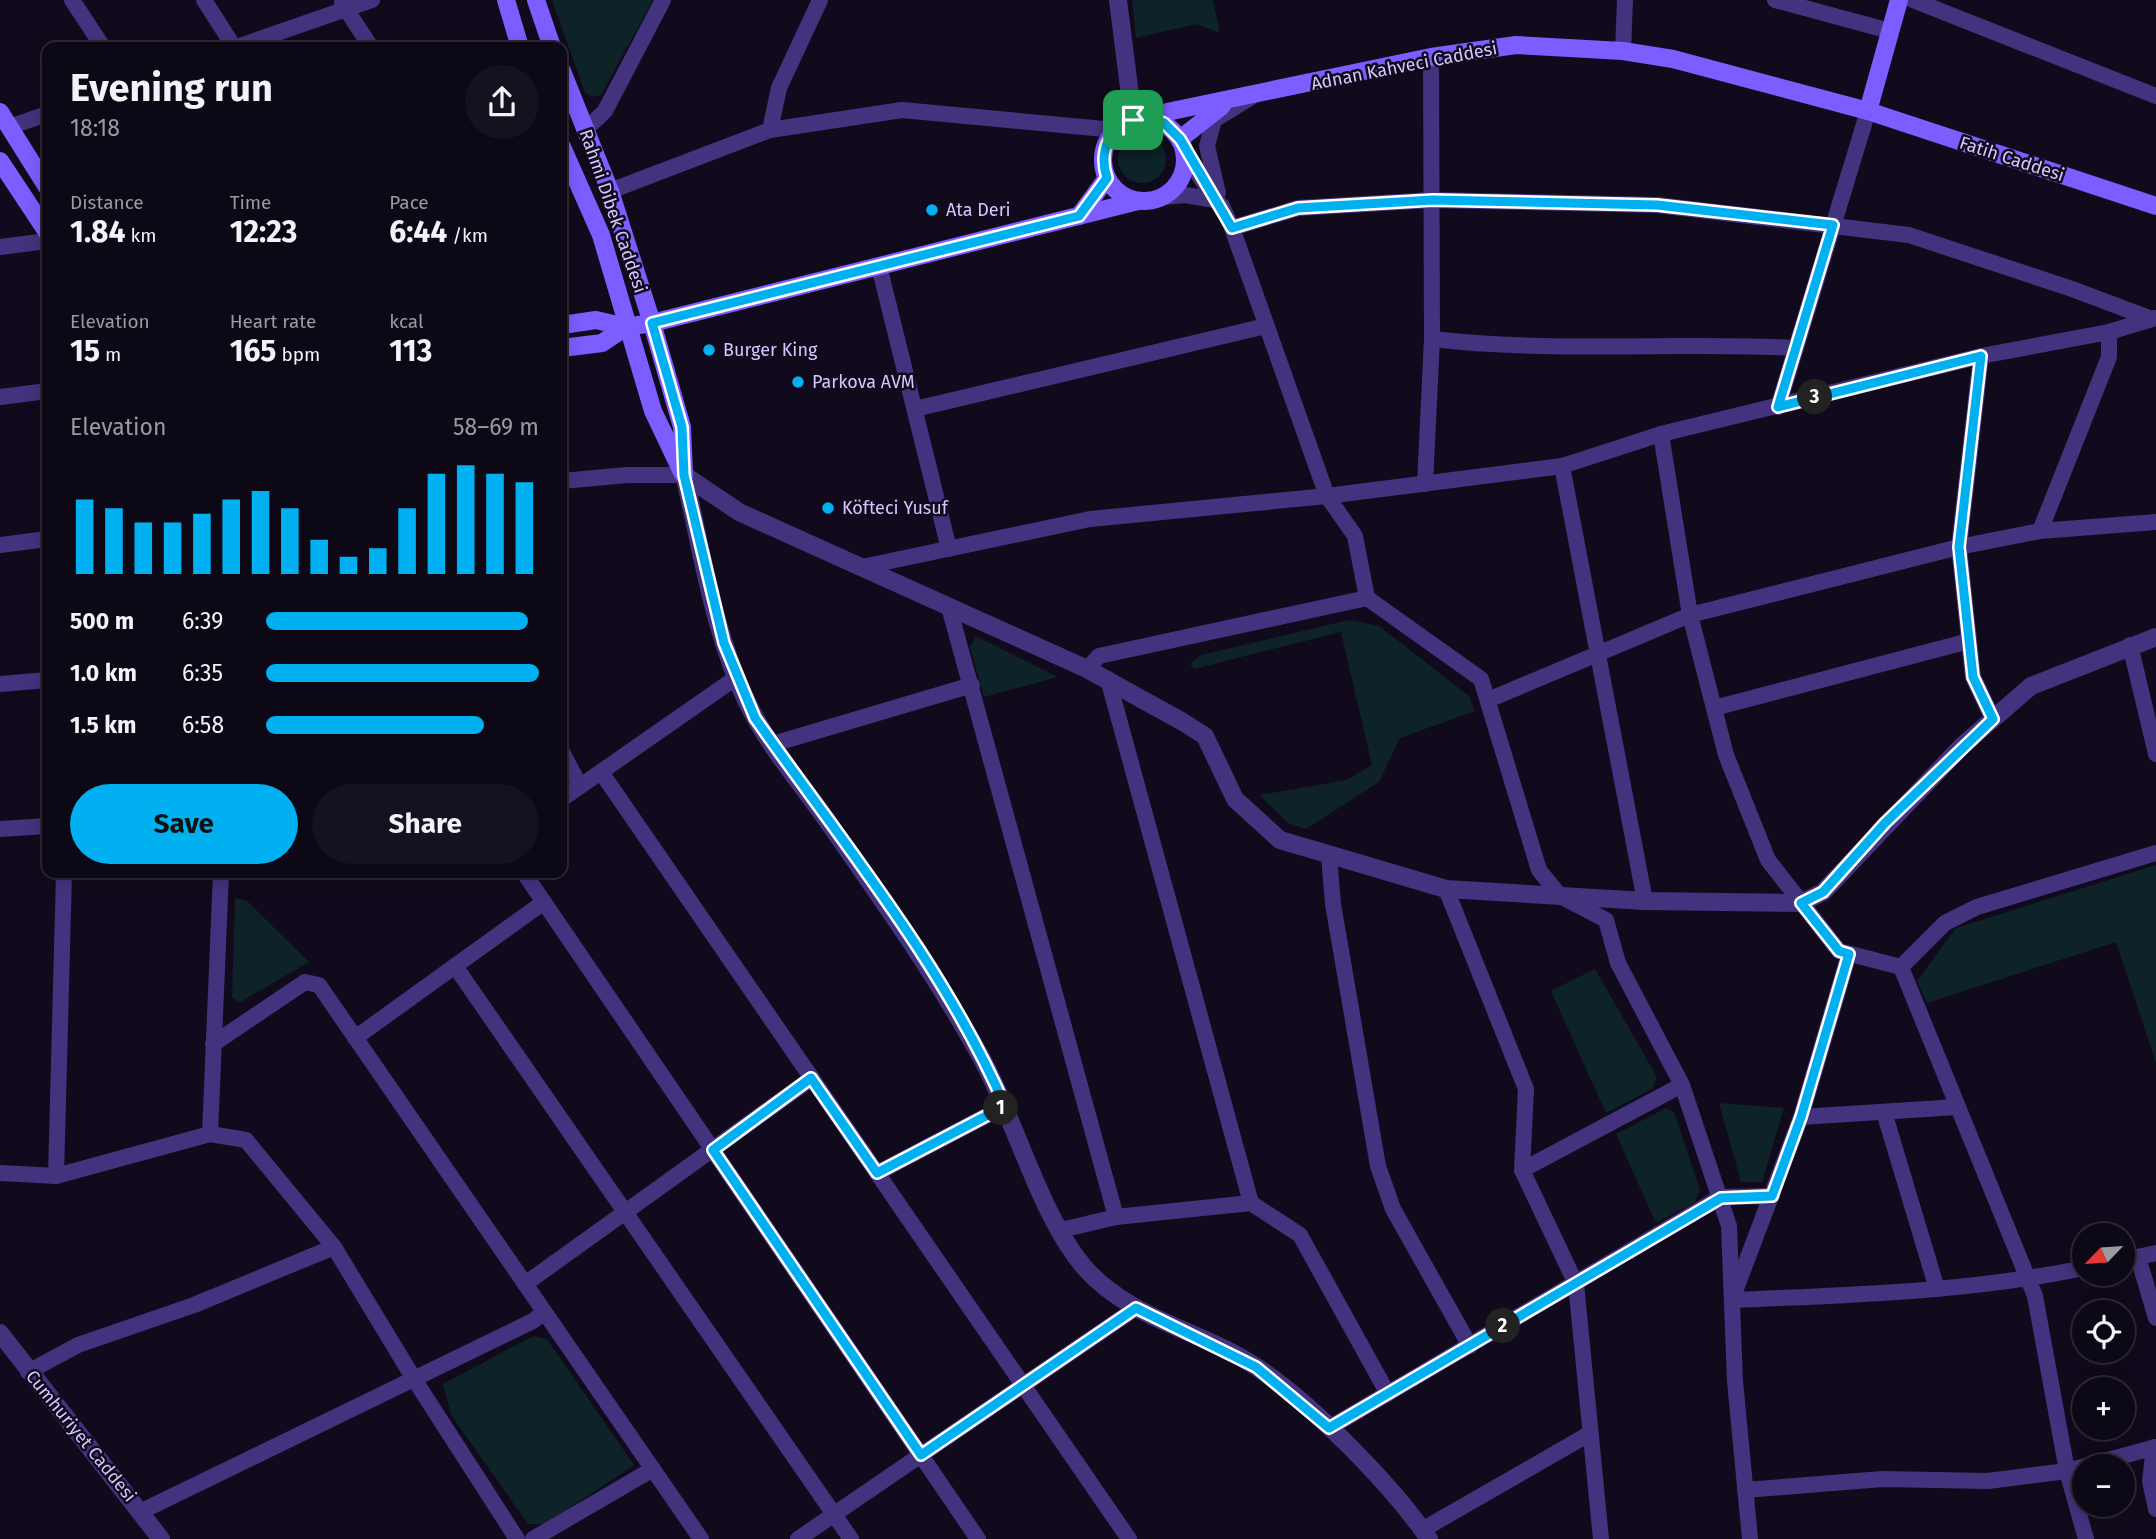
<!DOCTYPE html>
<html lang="en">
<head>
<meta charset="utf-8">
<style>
  body { margin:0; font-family:"Fira Sans",sans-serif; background:#16111e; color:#f1f3f6; height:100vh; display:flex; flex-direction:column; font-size:26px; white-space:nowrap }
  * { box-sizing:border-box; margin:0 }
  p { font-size:23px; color:#9a9aa0 }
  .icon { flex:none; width:38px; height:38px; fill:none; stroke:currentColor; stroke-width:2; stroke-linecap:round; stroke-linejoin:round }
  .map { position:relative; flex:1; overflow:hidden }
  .side { position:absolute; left:42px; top:42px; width:525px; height:836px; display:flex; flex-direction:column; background:#0d0815; border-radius:14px; box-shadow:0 4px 18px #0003,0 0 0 2px #2d2934 }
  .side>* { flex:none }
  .needle { width:46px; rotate:245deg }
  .buttons { position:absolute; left:2072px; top:1223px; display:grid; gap:14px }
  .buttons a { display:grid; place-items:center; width:63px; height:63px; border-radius:50%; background:#0d0815; box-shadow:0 4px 18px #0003,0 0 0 2px #2d2934; font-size:35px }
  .pin { position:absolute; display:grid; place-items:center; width:60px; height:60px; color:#fff; margin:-30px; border-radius:14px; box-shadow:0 4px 10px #0006 }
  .km { position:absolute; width:35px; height:35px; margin:-18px; border-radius:50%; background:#222; color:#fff; font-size:19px; line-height:35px; text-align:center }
  .round { display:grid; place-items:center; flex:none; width:74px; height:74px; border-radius:37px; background:#16111e }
  .summary { display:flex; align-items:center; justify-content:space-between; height:119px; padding:0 28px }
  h1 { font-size:38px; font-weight:700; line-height:52px }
  .stats { display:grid; grid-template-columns:repeat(3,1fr); gap:10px; height:119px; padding:7px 28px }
  .stats div { display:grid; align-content:center }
  .stats b { font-size:30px; font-weight:700 }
  .stats small { font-size:19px; font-weight:400 }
  .stats p { font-size:19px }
  .chart { height:196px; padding:14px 28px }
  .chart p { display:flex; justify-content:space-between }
  .chart svg { width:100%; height:126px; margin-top:7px; stroke:#00b0f1; stroke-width:6 }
  .primary-button { display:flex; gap:14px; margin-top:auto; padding:14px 28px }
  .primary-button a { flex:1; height:80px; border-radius:42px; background:#00b0f1; color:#111; font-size:28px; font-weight:700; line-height:80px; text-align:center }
  .primary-button a+a { background:#16111e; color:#f1f3f6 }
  ul { padding:0 28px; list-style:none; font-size:23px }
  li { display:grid; grid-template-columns:112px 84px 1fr; align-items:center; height:52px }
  li i { height:18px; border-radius:9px; background:#00b0f1 }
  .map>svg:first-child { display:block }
</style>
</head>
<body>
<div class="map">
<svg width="2156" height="1539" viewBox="0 0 2156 1539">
  <rect width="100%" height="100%" fill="#110a1c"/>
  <g fill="#0d2327">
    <polygon points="552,0 653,0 601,95 593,97 585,93"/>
    <polygon points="1132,0 1213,0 1220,33 1196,24 1136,38"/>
    <circle cx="1142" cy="159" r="24"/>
    <polygon points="1349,620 1379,626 1469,696 1475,711 1400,738 1379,782 1306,829 1288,823 1259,795 1347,780 1372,765 1341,632 1194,669 1190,664 1201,655"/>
    <polygon points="976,636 1058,677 984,697 970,647"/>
    <polygon points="2156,865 2156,1063 2116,942 1927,1003 1917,981 1956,928"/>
    <polygon points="235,898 247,901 309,962 239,1003 232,997"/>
    <polygon points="1595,969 1657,1077 1652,1089 1606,1113 1551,991"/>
    <polygon points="1719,1103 1784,1108 1762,1182 1741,1182"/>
    <polygon points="1666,1108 1674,1112 1700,1190 1695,1202 1656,1223 1616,1134"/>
    <polygon points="533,1336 547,1339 634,1465 546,1524 528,1524 451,1415 443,1384"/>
  </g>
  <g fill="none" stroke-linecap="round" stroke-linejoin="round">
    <g stroke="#43337e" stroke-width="16">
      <polyline points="72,0 103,47"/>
      <polyline points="204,0 234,47"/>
      <polyline points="1775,0 1890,31"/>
      <polyline points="1913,0 2156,96"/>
      <polyline points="342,3 371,47"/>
      <polyline points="237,47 372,0"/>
      <polyline points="1623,51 1625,0"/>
      <polyline points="9,127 47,114"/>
      <polyline points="585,130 605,111 663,0"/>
      <polyline points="770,130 779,88 820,0"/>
      <polyline points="1184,152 1215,200 1222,206 1232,228 1327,496 1355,536 1367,598"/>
      <polyline points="610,191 770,130 902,110 1115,130"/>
      <polyline points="1218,193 1207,146 1214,120 1250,98"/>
      <polyline points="1163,197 1185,195 1215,200"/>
      <polyline points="1232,228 1298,208 1432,200 1657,205 1909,235 2072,289 2152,319"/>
      <polyline points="0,247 47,241"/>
      <polyline points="879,266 949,549"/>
      <path d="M1432,339C1552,353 1675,342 1796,348"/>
      <polyline points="1981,356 1959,547 1973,677 1993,719"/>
      <polyline points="0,397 47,391"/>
      <polyline points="1778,407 1868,111"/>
      <polyline points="915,409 1266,326"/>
      <polyline points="1661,434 1690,615 1726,755 1768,860 1839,951 1901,967 1945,923 1977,907 2156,853"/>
      <polyline points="1562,466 1645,901"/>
      <polyline points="562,481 627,475 684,475"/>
      <polyline points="1425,484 1432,339 1431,57"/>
      <polyline points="2040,531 2109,357 2109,332"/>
      <polyline points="0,545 47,539"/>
      <polyline points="862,567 1090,519 1327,496 1562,466 1661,434 1981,356 2109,332 2156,318"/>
      <polyline points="949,607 1116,1217"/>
      <polyline points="2130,645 2156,754"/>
      <polyline points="1087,669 1099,656 1367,598 1481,679 1539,870 1560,896 1606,920 1618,963 1682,1085 1729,1226 1735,1381 1750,1539"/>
      <polyline points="1108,679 1251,1203"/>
      <polyline points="0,684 47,680"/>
      <polyline points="1488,700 1690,615 1959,547 2040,531 2156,522"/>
      <polyline points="1714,708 1969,641"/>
      <polyline points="773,744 972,685"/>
      <polyline points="562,752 580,786"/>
      <polyline points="601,772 1129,1539"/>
      <polyline points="562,799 737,677"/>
      <polyline points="0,829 47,826"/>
      <polyline points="1329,855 1333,904 1378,1166 1393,1209 1470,1346"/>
      <polyline points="524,873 978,1539"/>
      <polyline points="1446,889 1526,1089 1522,1170 1576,1284 1601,1539"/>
      <polyline points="455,966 851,1539"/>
      <polyline points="1901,967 2035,1296 2067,1471 2086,1539"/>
      <polyline points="355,1038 544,902"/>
      <polyline points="213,1044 305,982 319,985 701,1539"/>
      <polyline points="1884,1112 1937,1289"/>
      <polyline points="1801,1117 1957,1107"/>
      <polyline points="210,1134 221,873"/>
      <polyline points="1522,1170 1682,1085"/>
      <polyline points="0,1173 56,1176 210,1134 246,1140 334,1247 414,1379 517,1539"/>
      <polyline points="877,1173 1005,1106"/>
      <polyline points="56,1176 64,873"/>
      <polyline points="1061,1230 1116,1217 1251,1203 1300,1235 1388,1394"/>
      <polyline points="2138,1257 2156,1318"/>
      <polyline points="2123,1260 2156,1253"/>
      <polyline points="525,1284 812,1078"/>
      <polyline points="1734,1294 1801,1117 1849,954"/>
      <path d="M1732,1300C1850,1295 1969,1292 2084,1268"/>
      <polyline points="28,1372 78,1345 194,1305 334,1247"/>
      <polyline points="1329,1428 1721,1197 1772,1196"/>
      <polyline points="2154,1447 2150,1481 2156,1509"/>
      <polyline points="1745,1490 1882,1479 1988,1481 2067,1471 2156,1447"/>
      <polyline points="142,1511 533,1321 544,1312"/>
      <polyline points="1422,1530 1589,1434"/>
      <polyline points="533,1539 653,1469"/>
      <polyline points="798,1539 1136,1308"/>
    </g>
    <g stroke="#43337e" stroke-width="18">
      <polyline points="1118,0 1133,119"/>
      <polyline points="684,475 739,512 1087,669 1183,722 1205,736 1235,799 1280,840 1446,889 1645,901 1801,903 1823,892 1962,746 2031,686 2156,637"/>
      <path d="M684,475C702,550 713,632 747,702C767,744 799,781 826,819C879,895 932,969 977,1050C1014,1114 1038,1213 1084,1267C1130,1320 1202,1330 1258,1368C1313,1405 1391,1484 1429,1539"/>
      <polyline points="0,1333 161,1539"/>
    </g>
    <g stroke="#7d5dff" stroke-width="18">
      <polyline points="506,0 520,47"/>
      <polyline points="536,0 552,47"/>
      <polyline points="562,71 610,191 652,323 682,427 684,475"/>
      <polyline points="1868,111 1899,0"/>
      <polyline points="0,112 47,187"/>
      <circle cx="1144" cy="160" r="41"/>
      <polyline points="1153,119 1167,112 1431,57 1516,45 1623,51 1673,59 1868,111 2156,206"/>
      <polyline points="1180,139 1222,106"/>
      <polyline points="562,147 601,235 653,411 682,472"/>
      <polyline points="0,161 47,232"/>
      <polyline points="1079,216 1107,178"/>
      <polyline points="562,325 596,320 626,327 652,323 1138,201"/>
      <polyline points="562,348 602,343 626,327"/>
    </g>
  </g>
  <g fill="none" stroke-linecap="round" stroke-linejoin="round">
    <g stroke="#fff" stroke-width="14">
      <path id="route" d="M1153,119L1164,123L1180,139L1232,228L1298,208L1433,200L1657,205L1833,225L1778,407L1981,356L1959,547L1973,677L1993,719L1885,823L1823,892L1801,903L1839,951L1849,954L1801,1117L1772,1196L1721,1198L1329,1428L1256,1367L1136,1308L921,1455L713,1150L811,1078L877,1173L1005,1106C944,965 842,842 755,718L724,643L684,475L682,427L652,323L1079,216L1107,178C1096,144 1117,115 1153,119Z"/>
    </g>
    <use href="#route" stroke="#00b0f1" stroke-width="9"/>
  </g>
  <g fill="#00b0f1" stroke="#110a1c" stroke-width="2.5">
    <circle cx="932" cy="210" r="7"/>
    <circle cx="709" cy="350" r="7"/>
    <circle cx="798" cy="382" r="7"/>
    <circle cx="828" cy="508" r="7"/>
  </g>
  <g text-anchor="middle" stroke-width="5" stroke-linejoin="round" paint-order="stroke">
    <g font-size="18" fill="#d6c6ff" stroke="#110a1c">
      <text transform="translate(1404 66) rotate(-11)" y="6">Adnan Kahveci Caddesi</text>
      <text transform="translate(2012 159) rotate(18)" y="6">Fatih Caddesi</text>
      <text transform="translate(613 211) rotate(71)" y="6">Rahmi Dibek Caddesi</text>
      <text transform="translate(81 1436) rotate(51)" y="6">Cumhuriyet Caddesi</text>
    </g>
    <g font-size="18" fill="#d6c6ff" stroke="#110a1c" text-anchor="start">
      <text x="946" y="216">Ata Deri</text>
      <text x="723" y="356">Burger King</text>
      <text x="812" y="388">Parkova AVM</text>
      <text x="842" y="514">Köfteci Yusuf</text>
    </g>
  </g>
</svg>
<div class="buttons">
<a><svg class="needle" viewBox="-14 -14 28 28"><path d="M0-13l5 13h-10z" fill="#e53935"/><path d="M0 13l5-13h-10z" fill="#9a9aa0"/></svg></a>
<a><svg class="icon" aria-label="locate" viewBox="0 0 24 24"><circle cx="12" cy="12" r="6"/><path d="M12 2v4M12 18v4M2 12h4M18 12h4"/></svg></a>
<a>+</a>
<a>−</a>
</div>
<div class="pin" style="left:1133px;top:120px;background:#1e9e55"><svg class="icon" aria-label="arrive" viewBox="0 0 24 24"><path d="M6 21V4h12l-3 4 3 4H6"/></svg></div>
<b class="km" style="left:1001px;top:1108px">1</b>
<b class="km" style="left:1503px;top:1326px">2</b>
<b class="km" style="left:1815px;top:397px">3</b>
<section class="side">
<div class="summary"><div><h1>Evening run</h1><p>18:18</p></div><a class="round"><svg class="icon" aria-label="share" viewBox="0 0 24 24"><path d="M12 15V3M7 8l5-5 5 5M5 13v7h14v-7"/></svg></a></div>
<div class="stats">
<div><p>Distance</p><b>1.84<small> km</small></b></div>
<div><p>Time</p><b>12:23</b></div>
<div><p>Pace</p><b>6:44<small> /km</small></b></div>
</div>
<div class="stats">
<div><p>Elevation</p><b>15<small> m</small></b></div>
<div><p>Heart rate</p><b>165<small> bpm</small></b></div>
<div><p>kcal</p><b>113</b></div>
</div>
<div class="chart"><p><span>Elevation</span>58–69 m</p>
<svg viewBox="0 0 160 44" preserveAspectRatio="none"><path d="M5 44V18M15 44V21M25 44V26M35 44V26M45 44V23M55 44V18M65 44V15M75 44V21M85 44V32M95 44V38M105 44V35M115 44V21M125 44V9M135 44V6M145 44V9M155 44V12"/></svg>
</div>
<ul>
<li><b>500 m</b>6:39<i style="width:96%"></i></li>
<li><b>1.0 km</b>6:35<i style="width:100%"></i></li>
<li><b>1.5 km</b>6:58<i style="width:80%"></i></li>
</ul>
<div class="primary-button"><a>Save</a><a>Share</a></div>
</section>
</div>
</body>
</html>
